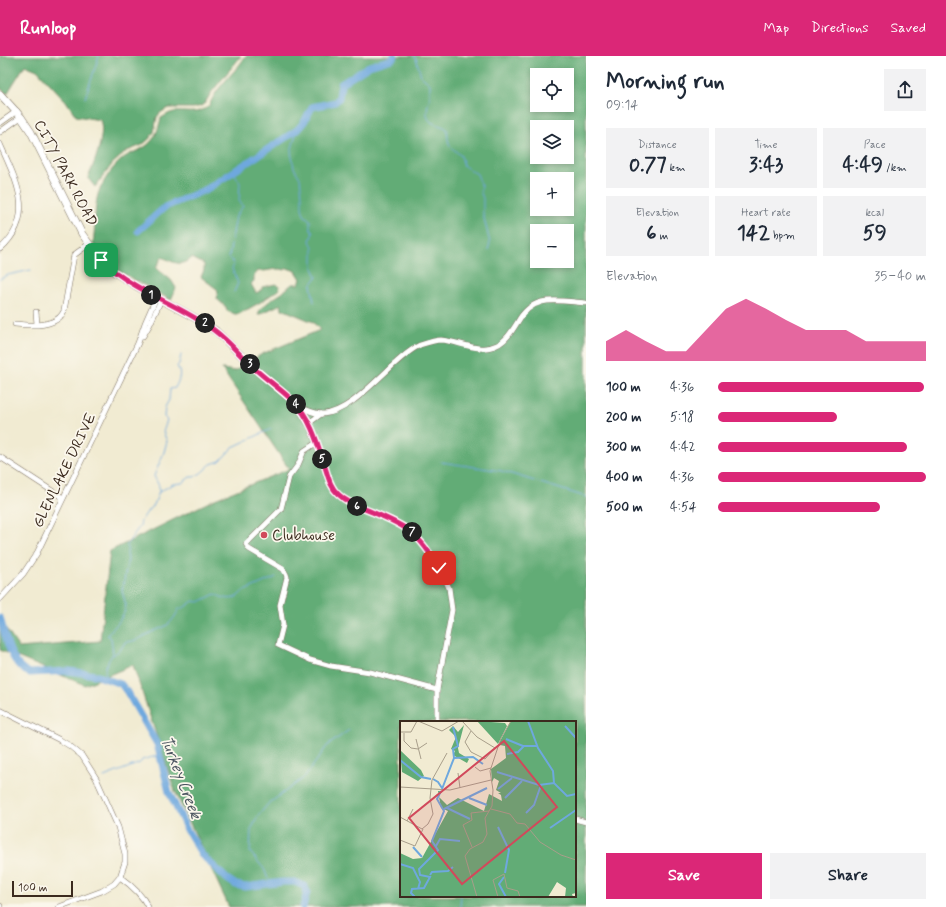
<!DOCTYPE html>
<html lang="en">
<head>
<meta charset="utf-8">
<style>
  body { margin:0; font-family:Mynerve,sans-serif; background:#f2f2f3; color:#1f2937; height:100vh; display:flex; flex-direction:column; font-size:15px; white-space:nowrap }
  * { box-sizing:border-box; margin:0 }
  p { font-size:13px; color:#747a83 }
  .icon { flex:none; width:22px; height:22px; fill:none; stroke:currentColor; stroke-width:2; stroke-linecap:round; stroke-linejoin:round }
  .map { position:relative; flex:1; overflow:hidden }
  .panel { display:flex; flex-direction:column; background:#fff; width:360px }
  .panel>* { flex:none }
  .fabs { position:absolute; left:530px; top:12px; display:grid; gap:8px }
  .fabs a { display:grid; place-items:center; width:44px; height:44px; border-radius:0px; background:#fff; box-shadow:0 2px 6px #0003; font-size:20px }
  .scale { position:absolute; left:12px; bottom:10px; width:61px; box-sizing:border-box; padding-left:4px; border:2px solid #3b2a1e; border-top:0; font-size:11px; line-height:14px; white-space:nowrap; color:#3b2a1e; -webkit-text-stroke:3px #fbf7ec; paint-order:stroke }
  .pin { position:absolute; display:grid; place-items:center; width:34px; height:34px; color:#fff; margin:-17px; border-radius:8px; box-shadow:0 2px 6px #0006 }
  .km { position:absolute; width:20px; height:20px; margin:-10px; border-radius:50%; background:#222; color:#fff; font-size:11px; line-height:20px; text-align:center }
  .round { display:grid; place-items:center; flex:none; width:42px; height:42px; border-radius:0px; background:#f2f2f3 }
  .headline { display:flex; align-items:center; justify-content:space-between; height:68px; padding:0 20px }
  h1 { font-size:22px; font-weight:800; line-height:30px }
  .stats { display:grid; grid-template-columns:repeat(3,1fr); gap:6px; height:68px; padding:4px 20px }
  .stats div { display:grid; align-content:center; border-radius:0px; background:#f2f2f3; text-align:center }
  .stats b { font-size:20px; font-weight:800 }
  .stats small { font-size:11px; font-weight:400 }
  .stats p { font-size:11px }
  .chart { height:112px; padding:8px 20px }
  .chart p { display:flex; justify-content:space-between }
  .chart svg { width:100%; height:72px; margin-top:4px; fill:#db2777; opacity:.7 }
  .primary-button { display:flex; gap:8px; margin-top:auto; padding:8px 20px }
  .primary-button a { flex:1; height:46px; border-radius:0px; background:#db2777; color:#fff; font-size:16px; font-weight:800; line-height:46px; text-align:center }
  .primary-button a+a { background:#f2f2f3; color:#1f2937 }
  ul { padding:0 20px; list-style:none; font-size:13px }
  li { display:grid; grid-template-columns:64px 48px 1fr; align-items:center; height:30px }
  li i { height:10px; border-radius:5px; background:#db2777 }
  header { display:flex; align-items:center; gap:24px; box-sizing:border-box; height:56px; padding:0 20px; background:#db2777; color:#fff }
  header strong { font-size:19px }
  nav { display:flex; gap:22px; margin-inline-start:auto; font-size:14px }
  main { display:flex; flex:1; min-height:0 }
  .map>svg:first-child { display:block }
</style>
</head>
<body>
<header>
<strong>Runloop</strong>
<nav><a>Map</a><a>Directions</a><a>Saved</a></nav>
</header>
<main>
<div class="map">
<svg width="586" height="851" viewBox="0 0 586 851">
  <rect width="100%" height="100%" fill="#fbf7ec"/>
  <filter id="ink" filterUnits="userSpaceOnUse"><feTurbulence type="fractalNoise" baseFrequency=".025" numOctaves="2"/><feDisplacementMap in="SourceGraphic" scale="8" xChannelSelector="R" yChannelSelector="G"/><feConvolveMatrix kernelMatrix="1 2 1 2 8 2 1 2 1" color-interpolation-filters="sRGB"/></filter>
  <filter id="wash" filterUnits="userSpaceOnUse"><feTurbulence type="fractalNoise" baseFrequency=".012" numOctaves="4" result="noise"/><feDisplacementMap in="SourceGraphic" scale="16" xChannelSelector="R" yChannelSelector="G"/><feGaussianBlur stdDeviation="0.9" result="paint"/><feColorMatrix in="noise" values="0 0 0 0 0 0 0 0 0 0 0 0 0 0 0 0 0 1.4 0 .05"/><feComposite in="paint" operator="in"/></filter>
  <g filter="url(#wash)">
    <rect width="100%" height="100%" fill="#f1ebd2"/>
    <g fill="#62ac76" stroke="#4e6b4a" fill-rule="evenodd">
      <path d="M0,0H241L211,37L205,47L201,50L194,52H168L160,57L157,61L154,76L150,82L142,89L127,95L113,107L95,131L88,122C94,108 106,78 100,64L76,60L66,45L37,14L25,9L7,38L0,32Z"/>
      <path d="M246,0H586V851H229L175,735L133,609L85,629L0,594V564L19,592L100,585L110,495L215,443L289,413L222,313L235,315L262,298L320,274L313,266L282,253L281,248L258,259L260,253L271,244L282,237L292,228H299L301,223L296,215L287,212L285,214C276,211 267,216 258,215L254,220V225L251,228L256,237L262,234V231L276,228L279,230L280,233L259,247L239,258H235L227,255L226,251L217,243L218,234L201,221L204,214V208L192,202C180,211 175,207 162,201L156,212L171,224L176,232L171,244L117,214L103,201L93,188C96,172 93,144 101,131C106,121 113,111 121,104C125,100 132,97 137,95C153,88 157,79 161,62C165,60 170,56 175,56C184,55 193,58 202,54C210,52 211,44 215,38C224,24 237,14 246,0ZM537,19H567V49H537ZM537,71H567V101H537ZM537,123H567V153H537ZM537,175H567V205H537ZM401,666H575V840H401Z"/>
    </g>
    <g fill="none" stroke-linecap="round" stroke-linejoin="round">
      <g stroke="#6ea8de" stroke-width="1">
        <path d="M413,0L416,2L421,20L430,28C430,32 430,36 430,41C428,49 423,62 433,67C438,70 442,69 447,73L448,84L450,90L461,100L464,110L477,118L482,131L480,135L483,142V158L490,187L488,194"/>
        <polyline points="85,42 99,0"/>
        <polyline points="297,74 291,96 294,112 300,122 302,140 302,152 304,159 310,164 310,172 313,176 310,185 313,191 313,212 317,221 311,229 314,246"/>
        <polyline points="234,116 240,127 239,145 243,150 236,160 229,201 234,208 232,213 238,227 234,236"/>
        <polyline points="0,223 8,219 31,214"/>
        <polyline points="441,406 502,415 586,441"/>
        <polyline points="159,436 173,428 182,427 190,421 194,421 201,417 211,408 220,405 233,391 271,373"/>
        <path d="M113,599L121,593L125,586C136,586 144,580 154,575C158,573 162,572 166,570C172,566 176,559 179,553L185,551L193,545L199,546L215,538C224,543 234,546 242,536L276,521"/>
        <path d="M108,623C101,612 108,607 113,597L111,582L107,579L118,567L124,557L126,549L122,535L128,503C126,497 128,493 127,488L140,470L141,465L149,453L154,449L159,436V430L154,420L164,396L167,385L163,376L167,364L164,361L165,351L169,344L170,333L175,332C179,324 182,318 177,310L179,308L181,299"/>
        <polyline points="104,721 140,707 142,704 160,699"/>
        <polyline points="270,827 264,813 250,796 251,774 258,760 268,748 305,721 327,690 349,674"/>
        <polyline points="460,851 461,840"/>
      </g>
      <g stroke="#6ea8de" stroke-width="7">
        <polyline points="138,175 165,151 207,133 297,74 304,66 312,51 335,46 339,42 341,28 369,10 392,3 394,0"/>
        <path d="M0,562C6,581 10,610 30,617L69,615L95,619L121,628L127,636L157,688L169,736L186,772L202,799L227,823L236,829L245,831L283,826H295L304,830L307,836L303,851"/>
      </g>
    </g>
  </g>
  <g filter="url(#ink)">
    <g fill="none" stroke-linecap="round" stroke-linejoin="round">
      <g stroke="#7b6e5d" stroke-width="6">
        <g id="street">
          <polyline points="0,67 17,55"/>
          <polyline points="0,76 21,61"/>
          <path d="M0,88C16,125 37,160 0,193"/>
          <polyline points="36,256 37,268"/>
          <path d="M15,268C31,270 57,271 64,255L74,199L89,188"/>
          <polyline points="143,280 150,268 161,244"/>
          <path d="M299,351C307,354 315,358 323,358C356,356 390,304 420,289C426,287 435,284 441,284C459,285 479,298 497,289C506,285 512,275 517,267C533,237 557,245 586,247"/>
          <polyline points="321,358 309,367 330,426 336,437 351,448 390,463 411,475 423,488 445,523 449,532 452,554 437,634 437,666"/>
          <polyline points="316,387 304,395 298,409 289,421 281,453 246,488 249,493 283,513 286,518 287,521 280,549 283,569 278,589 310,604 331,610 370,616 437,634"/>
          <polyline points="0,401 63,442"/>
          <polyline points="0,543 23,518 37,497 138,287 145,267 156,242"/>
          <polyline points="0,654 60,684 70,690 82,700 96,722 118,771 125,798 125,806 120,821 114,828 102,835 59,851"/>
          <polyline points="575,763 586,766"/>
          <path d="M120,821C131,829 142,838 148,851"/>
          <polyline points="0,850 0,851"/>
        </g>
      </g>
      <g stroke="#7b6e5d" stroke-width="8">
        <polyline id="secondary" points="0,38 21,61 31,76 82,178 101,204 114,216 136,230 197,263 216,275 254,312 294,346 299,351 309,367"/>
      </g>
      <use href="#street" stroke="#fff" stroke-width="5"/>
      <use href="#secondary" stroke="#fff" stroke-width="7"/>
    </g>
  </g>
  <g fill="none" stroke-linecap="round" stroke-linejoin="round" filter="url(#ink)">
    <g stroke="#fff" stroke-width="8">
      <path id="route" d="M101,204C132,234 173,246 208,270C226,281 239,299 255,313C267,324 282,334 294,346C311,362 318,389 325,411C328,420 330,431 338,438C347,447 360,451 372,456C409,471 419,478 439,512"/>
    </g>
    <use href="#route" stroke="#db2777" stroke-width="5"/>
  </g>
  <circle fill="#d1495b" stroke="#fbf7ec" stroke-width="1.5" cx="264" cy="479" r="4"/>
  <g text-anchor="middle" stroke-width="3.5" stroke-linejoin="round" paint-order="stroke">
    <g font-size="15" fill="#3b2a1e" stroke="#fbf7ec">
      <text transform="translate(66 117) rotate(62)" y="5">CITY PARK ROAD</text>
      <text transform="translate(64 414) rotate(-64)" y="5">GLENLAKE DRIVE</text>
    </g>
    <g font-size="15" fill="#3b2a1e" stroke="#fbf7ec" text-anchor="start">
      <text x="272" y="484">Clubhouse</text>
    </g>
    <g font-size="16" font-style="italic" fill="#4d5661" stroke="#fbf7ec">
      <text transform="translate(182 721) rotate(69)" y="6">Turkey Creek</text>
    </g>
  </g>
  <g transform="translate(400 665)">
    <rect width="176" height="176" fill="#f1ebd2"/>
    <path d="M77,0L105,2L107,5L98,23ZM111,0H176V172L172,173L173,176H165L166,167L157,161L148,176H0V132L13,138L22,137L48,90L41,87L38,70H41L39,76L47,84L58,77L84,90L89,73L102,80L101,74L98,72H101L96,69L99,60L94,57L92,61L91,48L106,37L105,25L100,24V20ZM64,4L58,27L59,32L69,38L67,42L53,34L55,30L51,28L56,16L49,9L53,5L58,11ZM0,29L21,49L24,55L18,60L2,51Z" fill="#62ac76"/>
    <path fill="none" stroke="#6ea8de" stroke-width="2" d="M128,0L138,27L153,50L154,62M165,5L176,17M106,18L123,25M107,33L118,31L124,25H137M54,37L73,36L83,43M0,39L21,56L31,58M97,51L139,64L154,62L167,75L176,73M33,58L38,61L42,67M42,68L54,37L53,28L58,25L53,6M98,68L112,57M69,77L87,84M105,77L122,60M47,87L70,98M44,88L87,67M126,92L134,84L141,64M98,106L109,129L105,152M150,107L176,89M36,125L40,118L60,120M13,126L22,136M0,143L13,147L20,161L18,168M30,154L32,151L48,150L53,146M104,156L99,163L106,176M15,176L11,172L12,168L24,167L30,156L20,154L19,148L38,129L32,120L44,90L37,78L41,70"/>
    <path fill="none" stroke="#a89e8a" stroke-width="1" d="M18,0L42,10L59,0M62,0L77,16L95,27M71,10L65,21L71,31L85,38L95,27M0,11H11L17,0M4,12V20L11,27L18,28L27,22M16,18L21,38M75,46L80,50L91,47M58,52L60,67M0,66L50,69L91,59M91,88L110,93L117,102L125,103L140,121L161,134L176,139M0,96L22,108L28,103L33,93L30,77L32,59L47,32M7,100L13,88M0,119L15,125L23,108M72,126L63,104L72,99L71,92L89,90M77,176L65,135L70,128L83,121L87,113L85,97L92,85L93,69L90,50L101,17L111,0M98,176L93,159L104,153L107,167L118,170L120,176"/>
    <path fill="#d1495b" fill-opacity="0.15" stroke="#d1495b" stroke-width="2" d="M104,20L157,86L62,163L9,97Z"/>
    <rect width="176" height="176" fill="none" stroke="#3b2a1e" stroke-width="2"/>
  </g>
</svg>
<div class="fabs">
<a><svg class="icon" aria-label="locate" viewBox="0 0 24 24"><circle cx="12" cy="12" r="6"/><path d="M12 2v4M12 18v4M2 12h4M18 12h4"/></svg></a>
<a><svg class="icon" aria-label="layers" viewBox="0 0 24 24"><path d="M12 4l9 5-9 5-9-5zM3 14l9 5 9-5"/></svg></a>
<a>+</a>
<a>−</a>
</div>
<div class="scale">100 m</div>
<div class="pin" style="left:101px;top:204px;background:#1e9e55"><svg class="icon" aria-label="arrive" viewBox="0 0 24 24"><path d="M6 21V4h12l-3 4 3 4H6"/></svg></div>
<div class="pin" style="left:439px;top:512px;background:#d93025"><svg class="icon" aria-label="check" viewBox="0 0 24 24"><path d="M5 12l5 5 9-10"/></svg></div>
<b class="km" style="left:151px;top:239px">1</b>
<b class="km" style="left:205px;top:267px">2</b>
<b class="km" style="left:250px;top:308px">3</b>
<b class="km" style="left:296px;top:348px">4</b>
<b class="km" style="left:322px;top:403px">5</b>
<b class="km" style="left:357px;top:450px">6</b>
<b class="km" style="left:412px;top:476px">7</b>
</div>
<section class="panel">
<div class="headline"><div><h1>Morning run</h1><p>09:14</p></div><a class="round"><svg class="icon" aria-label="share" viewBox="0 0 24 24"><path d="M12 15V3M7 8l5-5 5 5M5 13v7h14v-7"/></svg></a></div>
<div class="stats">
<div><p>Distance</p><b>0.77<small> km</small></b></div>
<div><p>Time</p><b>3:43</b></div>
<div><p>Pace</p><b>4:49<small> /km</small></b></div>
</div>
<div class="stats">
<div><p>Elevation</p><b>6<small> m</small></b></div>
<div><p>Heart rate</p><b>142<small> bpm</small></b></div>
<div><p>kcal</p><b>59</b></div>
</div>
<div class="chart"><p><span>Elevation</span>35–40 m</p>
<svg viewBox="0 0 160 44" preserveAspectRatio="none"><path d="M0 44V32L10 25L20 32L30 38L40 38L50 25L60 12L70 6L80 12L90 19L100 25L110 25L120 25L130 32L140 32L150 32L160 32V44z"/></svg>
</div>
<ul>
<li><b>100 m</b>4:36<i style="width:99%"></i></li>
<li><b>200 m</b>5:18<i style="width:57%"></i></li>
<li><b>300 m</b>4:42<i style="width:91%"></i></li>
<li><b>400 m</b>4:36<i style="width:100%"></i></li>
<li><b>500 m</b>4:54<i style="width:78%"></i></li>
</ul>
<div class="primary-button"><a>Save</a><a>Share</a></div>
</section>
</main>
</body>
</html>
